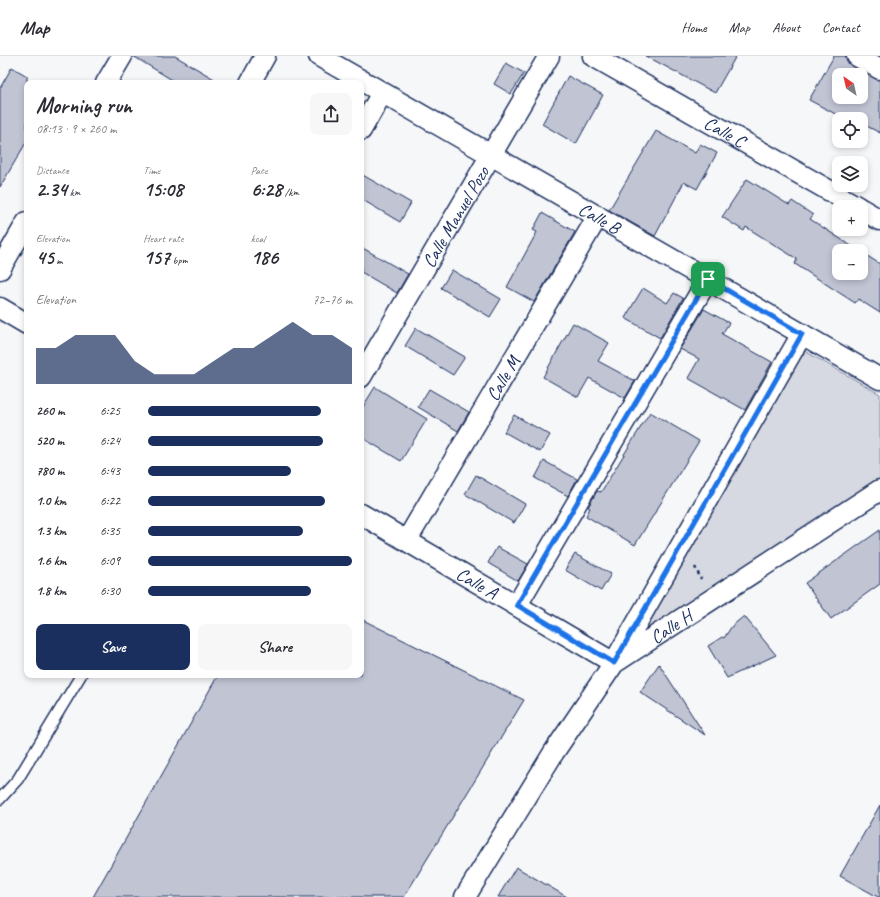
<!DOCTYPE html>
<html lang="en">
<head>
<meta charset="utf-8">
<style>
  body { margin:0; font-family:Caveat,sans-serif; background:#f7f7f7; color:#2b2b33; height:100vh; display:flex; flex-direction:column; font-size:15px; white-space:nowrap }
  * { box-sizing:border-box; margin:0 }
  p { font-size:13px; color:#7c7c81 }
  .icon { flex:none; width:22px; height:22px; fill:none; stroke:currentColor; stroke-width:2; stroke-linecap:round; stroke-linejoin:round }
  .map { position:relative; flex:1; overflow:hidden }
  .details { position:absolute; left:24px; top:24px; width:340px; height:598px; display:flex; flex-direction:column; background:#fff; border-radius:8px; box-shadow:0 2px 6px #0003 }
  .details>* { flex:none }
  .needle { width:26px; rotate:326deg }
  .fabs { position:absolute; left:832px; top:12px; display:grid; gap:8px }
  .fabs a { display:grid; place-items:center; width:36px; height:36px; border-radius:8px; background:#fff; box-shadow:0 2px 6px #0003; font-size:20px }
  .pin { position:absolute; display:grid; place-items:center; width:34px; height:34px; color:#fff; margin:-17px; border-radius:8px; box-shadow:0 2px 6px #0006 }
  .round { display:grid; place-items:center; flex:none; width:42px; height:42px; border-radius:8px; background:#f7f7f7 }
  .head { display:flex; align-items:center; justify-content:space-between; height:68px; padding:0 12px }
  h1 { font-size:22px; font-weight:700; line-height:30px }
  .figures { display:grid; grid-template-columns:repeat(3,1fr); gap:6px; height:68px; padding:4px 12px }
  .figures div { display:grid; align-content:center }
  .figures b { font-size:20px; font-weight:700 }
  .figures small { font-size:11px; font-weight:400 }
  .figures p { font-size:11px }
  .chart { height:112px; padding:8px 12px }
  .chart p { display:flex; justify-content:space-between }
  .chart svg { width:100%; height:72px; margin-top:4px; fill:#1b2f5e; opacity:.7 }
  .primary-button { display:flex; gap:8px; margin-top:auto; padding:8px 12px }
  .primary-button a { flex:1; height:46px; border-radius:8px; background:#1b2f5e; color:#fff; font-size:16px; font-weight:700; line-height:46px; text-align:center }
  .primary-button a+a { background:#f7f7f7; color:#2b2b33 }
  ul { padding:0 12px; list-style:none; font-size:13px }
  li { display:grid; grid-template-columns:64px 48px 1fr; align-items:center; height:30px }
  li i { height:10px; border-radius:5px; background:#1b2f5e }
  header { display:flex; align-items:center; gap:24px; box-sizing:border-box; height:56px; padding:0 20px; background:#fff; border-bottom:1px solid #e1e1e2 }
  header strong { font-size:19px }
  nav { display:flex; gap:22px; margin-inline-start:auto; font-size:14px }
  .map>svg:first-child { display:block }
</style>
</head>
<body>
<header>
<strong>Map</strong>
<nav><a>Home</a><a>Map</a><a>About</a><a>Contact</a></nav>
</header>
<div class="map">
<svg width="880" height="841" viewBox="0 0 880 841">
  <rect width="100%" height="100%" fill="#f6f7f9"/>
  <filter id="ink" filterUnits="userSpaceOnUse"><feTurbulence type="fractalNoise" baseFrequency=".025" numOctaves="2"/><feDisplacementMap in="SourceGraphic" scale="8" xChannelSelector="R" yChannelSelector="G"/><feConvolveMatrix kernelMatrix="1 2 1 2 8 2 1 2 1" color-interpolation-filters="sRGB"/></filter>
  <g filter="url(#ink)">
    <polygon fill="#d6d9e2" stroke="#7884a0" points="801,293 880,338 880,426 629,588"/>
    <g fill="#c0c4d3" stroke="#1b2f5e" fill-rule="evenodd">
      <polygon points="133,0 175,0 221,27 177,27"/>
      <polygon points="646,0 736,0 715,37"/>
      <path d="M834,0H846L847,5L851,10L880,24V77L861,67V63H845L809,44ZM839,19H861V41H839Z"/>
      <polygon points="506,7 524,17 511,38 494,28"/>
      <polygon points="12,11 27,20 27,85 0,131 0,32"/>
      <polygon points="568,20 603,39 576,88 542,68"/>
      <polygon points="656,75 695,97 700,88 717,97 697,133 684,126 655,180 609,154"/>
      <polygon points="361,118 411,147 400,166 361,143"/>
      <polygon points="747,123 789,149 792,145 813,159 810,163 859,195 839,195 839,217 861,217 861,196 880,208 880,257 858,243 855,247 795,208 797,203 746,171 744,175 722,161"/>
      <polygon points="542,157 575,176 534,246 507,231 537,176 533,174"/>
      <polygon points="361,191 408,218 397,237 361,216"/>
      <polygon points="452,214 501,243 490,261 441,232"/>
      <polygon points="643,232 667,247 674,237 683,242 660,282 625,262"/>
      <polygon points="704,253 729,267 722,278 772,306 745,354 688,322 699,303 680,293"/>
      <polygon points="573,267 609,287 598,305 635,325 625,342 589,322 578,341 543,321"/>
      <polygon points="416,272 465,301 453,319 405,290"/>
      <polygon points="375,331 427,363 401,405 361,381 361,354"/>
      <polygon points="429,333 469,356 458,375 418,351"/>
      <polygon points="650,356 699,385 635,489 586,460 590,452 588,451 597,435 601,436"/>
      <polygon points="514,359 550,379 540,396 504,376"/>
      <polygon points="544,405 577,423 568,440 535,422"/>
      <polygon points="476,419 525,448 514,467 465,438"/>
      <polygon points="880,474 880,528 831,563 805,527"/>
      <polygon points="497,491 528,508 518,525 488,507"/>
      <polygon points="575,498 611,518 601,535 565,514"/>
      <polygon points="744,560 776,599 727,622 708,590 722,581 724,582 732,570"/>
      <polygon points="361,563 524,644 404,841 93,841 218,619 361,619"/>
      <polygon points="659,608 705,679 640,636"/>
      <polygon points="880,749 880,841 878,841 840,820"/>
      <polygon points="516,811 567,841 498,841"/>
    </g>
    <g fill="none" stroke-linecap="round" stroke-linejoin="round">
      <g stroke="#1b2f5e" stroke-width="13">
        <polyline id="lane" points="0,743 18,723 81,619"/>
      </g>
      <g stroke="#1b2f5e" stroke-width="23">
        <g id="street">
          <path id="s1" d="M319,0L880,323"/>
          <path id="s2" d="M593,0L858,151"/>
          <polyline points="857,0 880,13"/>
          <polyline points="106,27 122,0"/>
          <polyline points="250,27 265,0"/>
          <polyline points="361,74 382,37"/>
          <polyline points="861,153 880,164"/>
          <polyline points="0,213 27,166"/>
          <polyline points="0,252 27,268"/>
          <path id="s3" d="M361,321L549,0"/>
          <path id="s4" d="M361,458L614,607"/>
          <path id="s5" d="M407,484L598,160"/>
          <polyline points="517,549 708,223"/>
          <polyline points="615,605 802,278"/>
          <path id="s6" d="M465,841L554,696L614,607L880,434"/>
        </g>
      </g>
      <polyline stroke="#1b2f5e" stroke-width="2.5" stroke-dasharray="3 3" stroke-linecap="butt" points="695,511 701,523"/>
      <use href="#lane" stroke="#fff" stroke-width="10"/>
      <use href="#street" stroke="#fff" stroke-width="20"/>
    </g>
  </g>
  <g fill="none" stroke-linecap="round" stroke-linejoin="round" filter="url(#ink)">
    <g stroke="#fff" stroke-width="8">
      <polygon id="route" points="708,223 802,278 614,607 517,549"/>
    </g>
    <use href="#route" stroke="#1a73e8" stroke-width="5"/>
  </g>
  <g text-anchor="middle" stroke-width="3" stroke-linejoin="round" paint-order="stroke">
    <g font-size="19" fill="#1b2f5e" stroke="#fff">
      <text dy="7" stroke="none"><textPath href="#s2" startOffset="152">Calle C</textPath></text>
      <text dy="7" stroke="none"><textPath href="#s3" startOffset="186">Calle Manuel Pozo</textPath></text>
      <text dy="7" stroke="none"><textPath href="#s1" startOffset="324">Calle B</textPath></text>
      <text dy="7" stroke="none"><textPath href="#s5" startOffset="188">Calle M</textPath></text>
      <text dy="7" stroke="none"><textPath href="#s4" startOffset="135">Calle A</textPath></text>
      <text dy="7" stroke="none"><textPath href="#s6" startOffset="345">Calle H</textPath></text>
    </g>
  </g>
</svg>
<div class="fabs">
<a><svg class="needle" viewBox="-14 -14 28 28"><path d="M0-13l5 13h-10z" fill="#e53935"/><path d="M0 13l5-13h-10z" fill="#7c7c81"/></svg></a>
<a><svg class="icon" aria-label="locate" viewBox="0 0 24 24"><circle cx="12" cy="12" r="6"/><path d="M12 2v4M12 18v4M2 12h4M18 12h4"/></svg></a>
<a><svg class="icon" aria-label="layers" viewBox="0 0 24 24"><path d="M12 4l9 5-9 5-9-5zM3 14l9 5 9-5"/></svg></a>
<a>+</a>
<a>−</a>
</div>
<div class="pin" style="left:708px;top:223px;background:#1e9e55"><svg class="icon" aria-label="arrive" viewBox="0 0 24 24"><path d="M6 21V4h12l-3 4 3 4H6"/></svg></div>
<section class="details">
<div class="head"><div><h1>Morning run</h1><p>08:13 · 9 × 260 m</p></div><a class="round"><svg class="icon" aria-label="share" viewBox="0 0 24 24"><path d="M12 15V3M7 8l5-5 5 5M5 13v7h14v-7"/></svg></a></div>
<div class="figures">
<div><p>Distance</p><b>2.34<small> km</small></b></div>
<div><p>Time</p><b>15:08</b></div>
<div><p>Pace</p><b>6:28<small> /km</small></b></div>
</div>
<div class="figures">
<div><p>Elevation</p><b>45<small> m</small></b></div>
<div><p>Heart rate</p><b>157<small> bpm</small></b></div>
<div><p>kcal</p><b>186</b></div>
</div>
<div class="chart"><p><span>Elevation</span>72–76 m</p>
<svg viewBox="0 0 160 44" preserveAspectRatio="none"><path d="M0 44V22L10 22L20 14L30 14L40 14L50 30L60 38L70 38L80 38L90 30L100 22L110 22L120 14L130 6L140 14L150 14L160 22V44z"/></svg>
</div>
<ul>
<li><b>260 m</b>6:25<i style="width:85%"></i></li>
<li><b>520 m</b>6:24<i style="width:86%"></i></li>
<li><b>780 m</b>6:43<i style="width:70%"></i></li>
<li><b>1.0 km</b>6:22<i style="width:87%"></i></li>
<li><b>1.3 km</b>6:35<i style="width:76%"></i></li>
<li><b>1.6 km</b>6:09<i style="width:100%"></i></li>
<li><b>1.8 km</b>6:30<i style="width:80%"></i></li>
</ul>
<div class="primary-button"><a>Save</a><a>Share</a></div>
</section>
</div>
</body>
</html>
